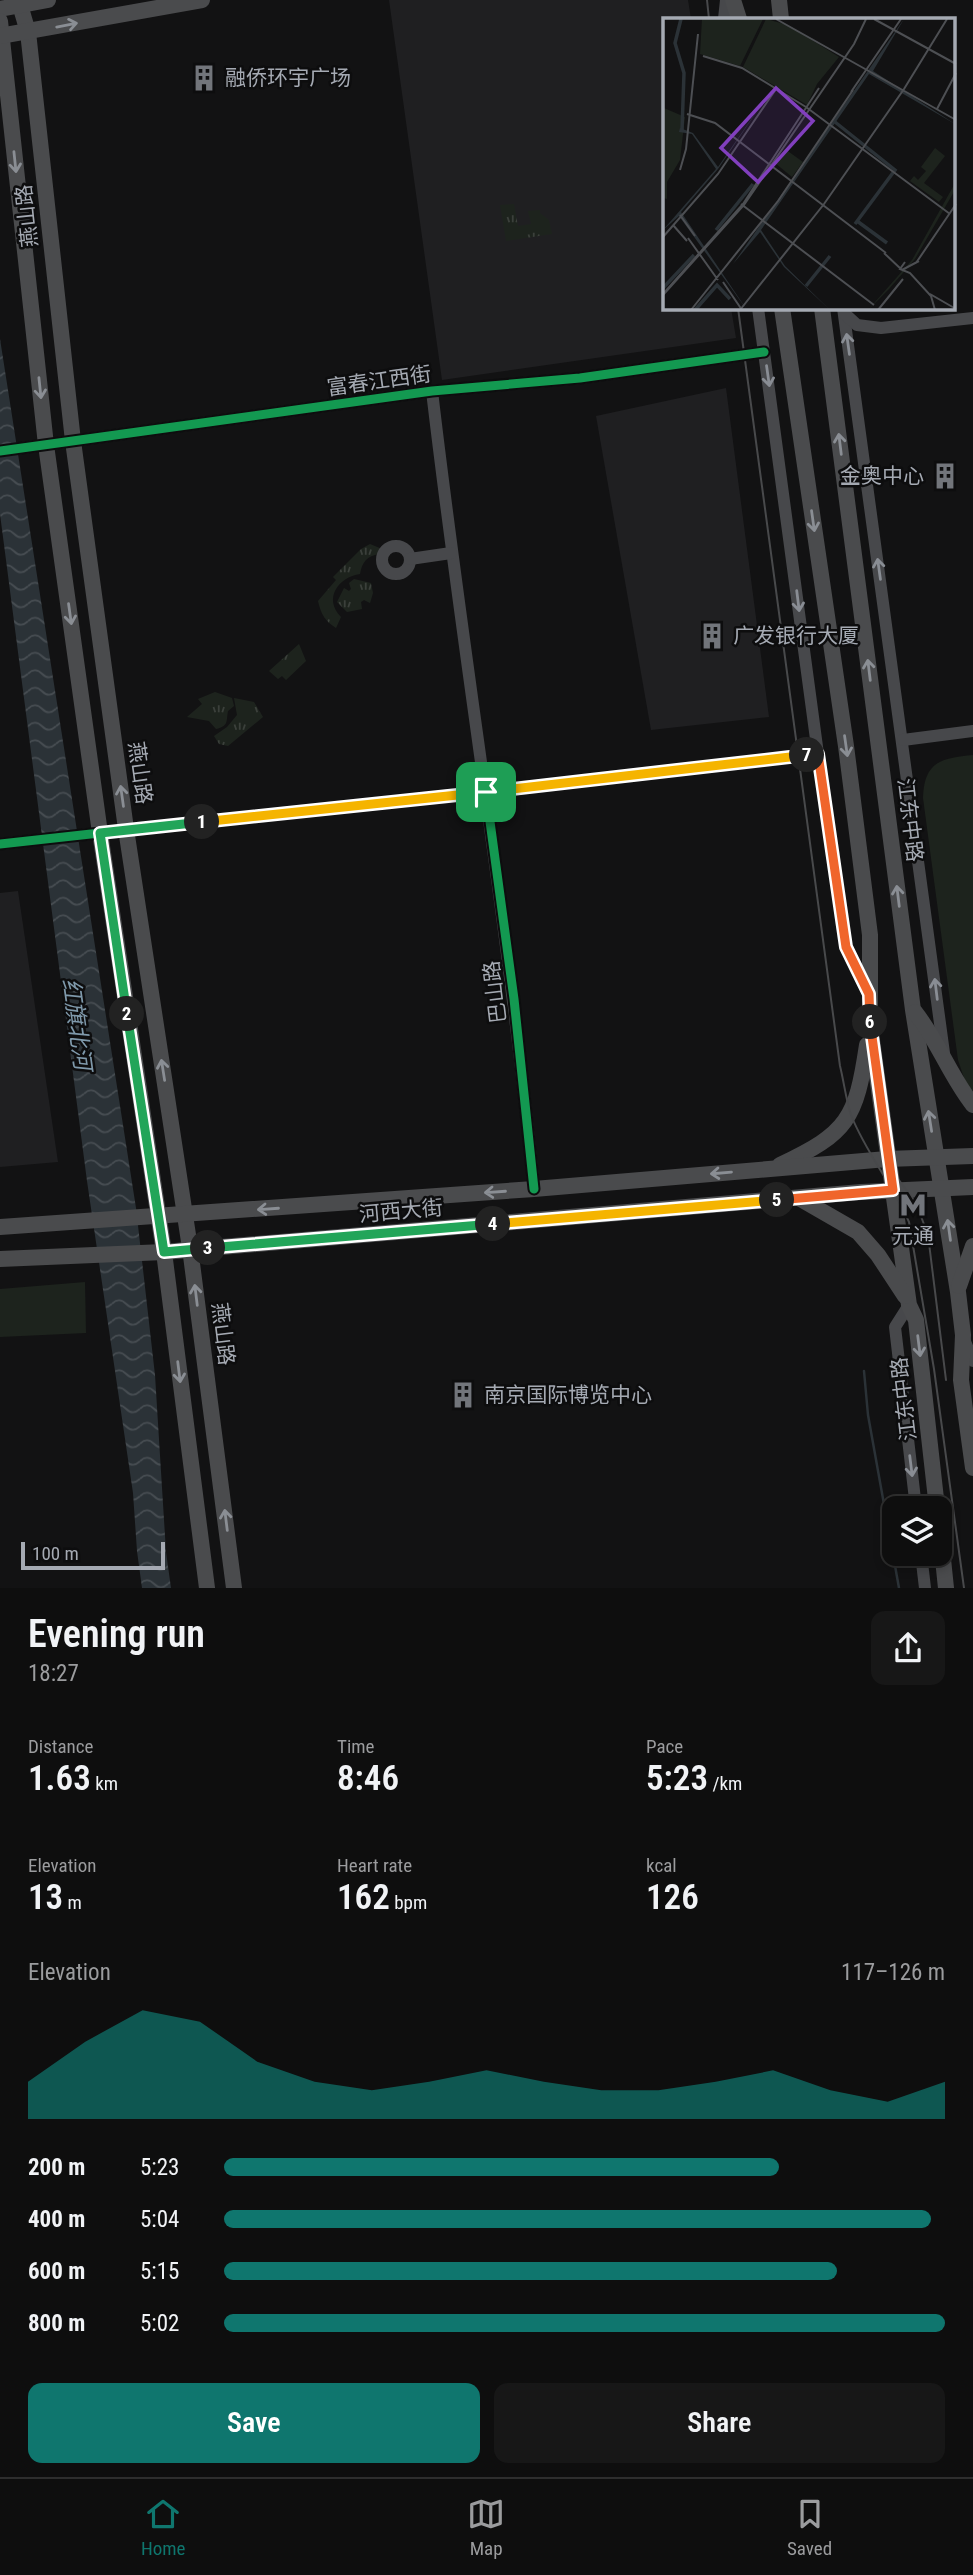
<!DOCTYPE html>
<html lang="en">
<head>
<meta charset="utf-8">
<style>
  body { margin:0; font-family:"Roboto Condensed","Noto Sans SC",sans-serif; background:#171717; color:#f1f3f6; height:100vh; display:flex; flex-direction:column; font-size:26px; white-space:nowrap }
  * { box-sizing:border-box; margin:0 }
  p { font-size:23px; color:#9b9c9e }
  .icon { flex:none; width:38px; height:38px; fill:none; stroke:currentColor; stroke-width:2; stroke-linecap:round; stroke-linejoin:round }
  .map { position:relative; height:1588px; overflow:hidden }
  .sheet { display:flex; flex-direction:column; background:#0e0e0e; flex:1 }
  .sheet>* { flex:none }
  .tools { position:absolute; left:882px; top:1496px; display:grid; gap:14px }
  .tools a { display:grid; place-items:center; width:70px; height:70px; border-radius:14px; background:#0e0e0e; box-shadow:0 4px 10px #0003,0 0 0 2px #2e2e2e; font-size:35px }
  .scale { position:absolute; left:21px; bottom:18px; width:144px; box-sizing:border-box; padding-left:7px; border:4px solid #a5aab3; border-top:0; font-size:19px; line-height:24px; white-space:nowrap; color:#a5aab3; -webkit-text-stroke:5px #0d0d0e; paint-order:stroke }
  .pin { position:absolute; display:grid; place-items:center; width:60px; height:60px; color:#fff; margin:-30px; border-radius:14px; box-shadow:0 4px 10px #0006 }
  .km { position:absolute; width:35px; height:35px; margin:-18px; border-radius:50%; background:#222; color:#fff; font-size:19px; line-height:35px; text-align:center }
  .round { display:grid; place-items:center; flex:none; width:74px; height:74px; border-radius:14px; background:#171717 }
  .overview { display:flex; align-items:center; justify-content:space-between; height:119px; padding:0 28px }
  h1 { font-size:38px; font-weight:600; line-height:52px }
  .stats { display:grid; grid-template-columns:repeat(3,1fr); gap:10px; height:119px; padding:7px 28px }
  .stats div { display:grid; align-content:center }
  .stats b { font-size:35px; font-weight:600 }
  .stats small { font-size:19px; font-weight:400 }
  .stats p { font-size:19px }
  .chart { height:196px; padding:14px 28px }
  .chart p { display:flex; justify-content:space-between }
  .chart svg { width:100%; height:126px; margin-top:7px; fill:#0f766e; opacity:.7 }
  .cta { display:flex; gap:14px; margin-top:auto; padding:14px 28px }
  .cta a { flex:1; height:80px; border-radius:14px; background:#0f766e; color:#fff; font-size:28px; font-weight:600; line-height:80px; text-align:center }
  .cta a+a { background:#171717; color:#f1f3f6 }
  ul { padding:0 28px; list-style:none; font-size:23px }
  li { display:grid; grid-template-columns:112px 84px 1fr; align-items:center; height:52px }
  li i { height:18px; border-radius:9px; background:#0f766e }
  .tab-bar { display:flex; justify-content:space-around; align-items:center; height:98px; border-top:2px solid #2e2e2e; background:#0e0e0e; font-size:19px; color:#9b9c9e }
  .tab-bar a { display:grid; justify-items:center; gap:4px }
  .tab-bar .on { color:#0f766e }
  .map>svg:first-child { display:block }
</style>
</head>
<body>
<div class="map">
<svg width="973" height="1588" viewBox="0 0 973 1588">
  <defs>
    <pattern id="grass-tufts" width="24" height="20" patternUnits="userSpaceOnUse" patternTransform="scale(1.75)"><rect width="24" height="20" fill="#1d231d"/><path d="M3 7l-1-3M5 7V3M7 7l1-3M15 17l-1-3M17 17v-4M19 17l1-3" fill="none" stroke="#3b403b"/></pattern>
    <pattern id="water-waves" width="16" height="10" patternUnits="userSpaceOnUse" patternTransform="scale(1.75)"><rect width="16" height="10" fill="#2b3237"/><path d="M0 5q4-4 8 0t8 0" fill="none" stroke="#474d52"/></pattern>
  </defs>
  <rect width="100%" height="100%" fill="#121213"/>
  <g fill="#1f1f21">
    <polygon points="389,0 688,0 691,19 665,19 665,308 731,308 736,338 442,380"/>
    <polygon points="726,388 769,717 651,730 596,416"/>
    <polygon points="18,891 58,1162 0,1167 0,893"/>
  </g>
  <g fill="url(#grass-tufts)">
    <polygon points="514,204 518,226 531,224 528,211 540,210 540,213 549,220 552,234 506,241 500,205"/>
    <path d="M370,544L382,549L379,554C367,556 362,562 360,574C338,577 323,599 341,617L336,628C325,621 321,614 318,601L336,580L333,577L361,549Z"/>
    <polygon points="354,579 371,583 373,593 370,603 364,600 361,602 362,609 347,612 337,602 344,588 349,591 351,589 349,583"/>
    <polygon points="299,644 306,661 286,680 282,676 278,679 269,671"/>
    <path d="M215,692L232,698L234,706L228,711C226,721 229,726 216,729L209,721L187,717L202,704L198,699Z"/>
    <polygon points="234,698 254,702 263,717 228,746 219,744 214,736 227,727 237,715"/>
  </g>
  <g fill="#1d231d">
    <path d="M973,755V1091L966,1084L958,1060L923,798C924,762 941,758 973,755Z"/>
    <polygon points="85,1282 86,1333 0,1337 0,1289"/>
  </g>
  <polygon fill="url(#water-waves)" points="0,339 136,1208 155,1375 166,1552 171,1588 142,1588 137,1551 133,1493 87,1181 0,514"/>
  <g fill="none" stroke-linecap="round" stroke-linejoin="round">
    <polyline stroke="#2b3237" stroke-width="2.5" points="864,1371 868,1415 899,1588"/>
    <g stroke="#47484b" stroke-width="12">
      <polyline points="724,19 726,0"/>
      <polyline points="758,308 818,754 846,947 868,993"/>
      <polyline points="843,308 944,1053"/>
      <polyline points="844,313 857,325 881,328 973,318"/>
      <path d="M432,391C463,658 508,922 534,1189"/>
      <polyline points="0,451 432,391 580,378 764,352"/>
      <circle cx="396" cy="560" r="14"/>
      <polyline points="410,559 451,553"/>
      <polyline points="903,740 973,731"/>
      <polyline points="0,844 818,754"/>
      <polyline points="909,1305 895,1327 916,1508"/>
      <polyline points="964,1339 973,1361"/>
      <polyline points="921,1554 925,1588"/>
    </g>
    <g stroke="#4a4b4d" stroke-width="16">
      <polyline points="733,0 739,19"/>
      <polyline points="779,0 781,19"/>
      <polyline points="20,5 28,32 73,441 126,829 190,1248 234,1588"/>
      <polyline points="0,9 48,0"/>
      <polyline points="0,21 46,445 100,833 164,1252 207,1588"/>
      <polyline points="0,36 202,0"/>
      <polyline points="782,308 846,746 870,935 870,1026 909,1305 916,1320 937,1508"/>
      <polyline points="822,308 913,1010 958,1292 963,1335 961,1380 973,1468"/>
      <path d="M915,1012C938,1041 950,1076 973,1105"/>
      <path d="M780,1165C848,1133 856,1119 867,1045"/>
      <polyline points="799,1198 858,1232 878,1255 905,1296"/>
      <polyline points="0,1227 534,1189 887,1159 973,1156"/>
      <polyline points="0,1259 164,1252 861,1192 973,1187"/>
      <polyline points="959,1286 973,1246"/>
      <polyline points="940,1530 946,1588"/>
    </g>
    <g stroke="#48494b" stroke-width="2">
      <polyline points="707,0 709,19"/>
      <path d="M738,308L840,1066C844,1082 846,1100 851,1115C866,1153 893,1185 909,1222L934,1369L964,1588"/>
      <polyline points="890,1168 916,1203 928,1235 946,1380"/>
    </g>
    <g stroke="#0d0d0e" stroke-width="13">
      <g id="cycleway">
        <polyline points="0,451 432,391 580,378 764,352"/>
        <polyline points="486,792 514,999 534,1189"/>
        <polyline points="0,844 818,754"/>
      </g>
    </g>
    <use href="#cycleway" stroke="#139951" stroke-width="9"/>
  </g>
  <defs><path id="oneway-shaft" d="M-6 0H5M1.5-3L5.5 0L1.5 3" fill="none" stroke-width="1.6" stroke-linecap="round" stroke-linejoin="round" transform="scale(1.75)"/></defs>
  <g stroke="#8a8e94">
    <use href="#oneway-shaft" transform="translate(67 25) rotate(-11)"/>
    <use href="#oneway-shaft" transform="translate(15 162) rotate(84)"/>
    <use href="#oneway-shaft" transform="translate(40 388) rotate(84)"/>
    <use href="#oneway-shaft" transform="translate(840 444) rotate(-97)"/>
    <use href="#oneway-shaft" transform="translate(813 521) rotate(82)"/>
    <use href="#oneway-shaft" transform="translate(70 614) rotate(82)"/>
    <use href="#oneway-shaft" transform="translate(869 670) rotate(-97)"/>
    <use href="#oneway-shaft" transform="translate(846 746) rotate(82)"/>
    <use href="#oneway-shaft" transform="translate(122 796) rotate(-98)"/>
    <use href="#oneway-shaft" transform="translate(898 896) rotate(-97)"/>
    <use href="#oneway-shaft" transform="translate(163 1070) rotate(-99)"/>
    <use href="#oneway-shaft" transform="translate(930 1121) rotate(-99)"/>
    <use href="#oneway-shaft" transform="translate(721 1173) rotate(175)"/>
    <use href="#oneway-shaft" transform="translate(495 1192) rotate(176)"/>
    <use href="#oneway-shaft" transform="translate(268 1209) rotate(176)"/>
    <use href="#oneway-shaft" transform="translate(949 1230) rotate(-98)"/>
    <use href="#oneway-shaft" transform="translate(196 1295) rotate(-97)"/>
    <use href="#oneway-shaft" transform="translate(919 1346) rotate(83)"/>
    <use href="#oneway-shaft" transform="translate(179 1372) rotate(83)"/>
    <use href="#oneway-shaft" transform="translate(226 1520) rotate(-97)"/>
  </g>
  <g stroke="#898d94">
    <use href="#oneway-shaft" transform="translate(848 344) rotate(-98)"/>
    <use href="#oneway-shaft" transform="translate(768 376) rotate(82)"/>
    <use href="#oneway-shaft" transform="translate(879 569) rotate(-98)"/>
    <use href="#oneway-shaft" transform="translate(798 601) rotate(83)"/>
    <use href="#oneway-shaft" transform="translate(936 989) rotate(-97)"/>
    <use href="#oneway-shaft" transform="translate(911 1466) rotate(83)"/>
  </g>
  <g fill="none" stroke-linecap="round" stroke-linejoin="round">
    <g stroke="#fff" stroke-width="14">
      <polyline id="split-1" points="202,822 486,792"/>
    </g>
    <g stroke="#fff" stroke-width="14">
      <polyline id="split-2" points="127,1014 100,833 202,822"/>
    </g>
    <g stroke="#fff" stroke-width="14">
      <polyline id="split-3" points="127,1014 164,1252 208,1248"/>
    </g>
    <g stroke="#fff" stroke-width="14">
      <polyline id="split-4" points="208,1248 493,1224"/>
    </g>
    <g stroke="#fff" stroke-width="14">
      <polyline id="split-5" points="493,1224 777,1200"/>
    </g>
    <g stroke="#fff" stroke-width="14">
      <polyline id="split-6" points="777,1200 893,1190 870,1022"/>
    </g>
    <g stroke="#fff" stroke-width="14">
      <polyline id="split-7" points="807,755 818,754 846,947 869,994 870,1022"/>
    </g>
    <g stroke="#fff" stroke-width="14">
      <polyline id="split-8" points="486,792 807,755"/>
    </g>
    <use href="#split-1" stroke="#f5b400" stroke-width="9"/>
    <use href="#split-2" stroke="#22a559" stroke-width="9"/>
    <use href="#split-3" stroke="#22a559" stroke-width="9"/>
    <use href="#split-4" stroke="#22a559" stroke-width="9"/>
    <use href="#split-5" stroke="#f5b400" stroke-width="9"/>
    <use href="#split-6" stroke="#f0652b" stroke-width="9"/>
    <use href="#split-7" stroke="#f0652b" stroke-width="9"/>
    <use href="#split-8" stroke="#f5b400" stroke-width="9"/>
  </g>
  <defs>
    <g id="building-bare" transform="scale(2.1)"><path d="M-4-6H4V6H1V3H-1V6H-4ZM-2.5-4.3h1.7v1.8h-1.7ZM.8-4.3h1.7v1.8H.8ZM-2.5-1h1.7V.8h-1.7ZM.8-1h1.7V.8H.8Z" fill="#72757b" stroke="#0d0d0e" stroke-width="2.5" paint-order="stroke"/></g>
    <g id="metro-bare" transform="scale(2.1)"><path d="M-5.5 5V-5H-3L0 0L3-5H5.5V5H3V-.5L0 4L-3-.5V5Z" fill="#72757b" stroke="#0d0d0e" stroke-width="2.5" paint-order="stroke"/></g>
  </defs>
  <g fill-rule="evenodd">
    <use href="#building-bare" x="204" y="78"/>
    <use href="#building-bare" x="945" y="476"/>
    <use href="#building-bare" x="712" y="636"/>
    <use href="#metro-bare" x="913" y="1205"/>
    <use href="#building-bare" x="463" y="1395"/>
  </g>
  <g text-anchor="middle" stroke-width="5" stroke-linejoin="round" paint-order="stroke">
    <g font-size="21" fill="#a5aab3" stroke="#0d0d0e" text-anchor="start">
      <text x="225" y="85">融侨环宇广场</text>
      <text x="924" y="483" text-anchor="end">金奥中心</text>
      <text x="733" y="643">广发银行大厦</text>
      <text x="913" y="1243" text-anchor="middle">元通</text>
      <text x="484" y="1402">南京国际博览中心</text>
    </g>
    <g font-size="21" fill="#a5aab3" stroke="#0d0d0e">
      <text transform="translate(27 216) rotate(-96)" y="7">燕山路</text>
      <text transform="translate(379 381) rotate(-8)" y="7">富春江西街</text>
      <text transform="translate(140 773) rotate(82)" y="7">燕山路</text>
      <text transform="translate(910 820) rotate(83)" y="7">江东中路</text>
      <text transform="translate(495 992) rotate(-97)" y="7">巴山路</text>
      <text transform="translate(401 1211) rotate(-5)" y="7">河西大街</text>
      <text transform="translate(223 1334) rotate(83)" y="7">燕山路</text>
      <text transform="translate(904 1399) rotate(-97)" y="7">江东中路</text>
    </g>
    <g font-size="23" font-style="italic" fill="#7f99ab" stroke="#0d0d0e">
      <text transform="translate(77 1024) rotate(82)" y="8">红旗北河</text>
    </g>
  </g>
  <g transform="translate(663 18)">
    <rect width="292" height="292" fill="#121213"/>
    <path d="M272,130L282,138L261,165L280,179L276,184L247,163L251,158L255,162L263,153L258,149Z" fill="#1d231d"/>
    <path d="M39,1H100L77,48L37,36ZM103,1L125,7L176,39L154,66L144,87L80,49ZM1,90L22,99L17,142L4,164V181L0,180ZM122,131L140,144L129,159L112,145ZM291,167L292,172L252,241L226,271L205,292L249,242Z" fill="#1d231d"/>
    <path d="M241,1L210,53L292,106L206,56L98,212L122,248L167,292L121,249L97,214L70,246ZM109,71L55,151L18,194L84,292L16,198L0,212L53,151L29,116L16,114L17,110L30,115L55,149Z" fill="#2b3237"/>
    <path fill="none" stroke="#2b3237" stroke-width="3.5" d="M18,1L12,25L21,55L19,112M172,104L232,152L192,206M194,203L224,225M53,212L90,166M143,268L167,238M0,270L31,237M32,292L54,267L67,281"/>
    <path fill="none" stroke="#4d4f53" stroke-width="2" d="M113,1L293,102M211,1L293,46M40,38L79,50L143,89L287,196M188,74L238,1M274,91L293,55M24,96L52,105L223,235M17,152L23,131L35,16M78,186L211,287M17,197L32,218M10,207L24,223M0,219L55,156L113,71M25,220L55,262M221,235L239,252L256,243M242,244L237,251L247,255L268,278L272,292M253,245L293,186M60,264L79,292M0,276L80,186L156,70M267,276L293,291M0,277L81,187L191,26L203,1M28,292L115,183L190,72M77,292L161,186L241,71L284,1M215,292L240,261"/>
    <path fill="#813fbd" fill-opacity="0.15" stroke="#813fbd" stroke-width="3.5" d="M113,70L150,103L95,164L58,130Z"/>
    <rect width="292" height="292" fill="none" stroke="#a5aab3" stroke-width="3.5"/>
  </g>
</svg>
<div class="tools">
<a><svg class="icon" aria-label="layers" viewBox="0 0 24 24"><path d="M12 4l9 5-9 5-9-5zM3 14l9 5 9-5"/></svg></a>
</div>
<div class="scale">100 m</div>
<div class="pin" style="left:486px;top:792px;background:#1e9e55"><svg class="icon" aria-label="arrive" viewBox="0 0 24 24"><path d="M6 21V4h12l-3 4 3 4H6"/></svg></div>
<b class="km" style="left:202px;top:822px">1</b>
<b class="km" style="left:127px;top:1014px">2</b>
<b class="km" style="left:208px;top:1248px">3</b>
<b class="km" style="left:493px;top:1224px">4</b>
<b class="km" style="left:777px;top:1200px">5</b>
<b class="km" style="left:870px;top:1022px">6</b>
<b class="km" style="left:807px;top:755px">7</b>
</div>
<section class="sheet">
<div class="overview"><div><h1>Evening run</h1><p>18:27</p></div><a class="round"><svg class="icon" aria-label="share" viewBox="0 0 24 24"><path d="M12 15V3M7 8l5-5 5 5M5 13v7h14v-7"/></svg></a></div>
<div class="stats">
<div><p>Distance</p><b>1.63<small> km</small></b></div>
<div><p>Time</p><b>8:46</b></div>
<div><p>Pace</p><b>5:23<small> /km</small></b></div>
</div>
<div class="stats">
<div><p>Elevation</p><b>13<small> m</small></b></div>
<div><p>Heart rate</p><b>162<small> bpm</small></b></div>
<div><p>kcal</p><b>126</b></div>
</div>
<div class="chart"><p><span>Elevation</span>117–126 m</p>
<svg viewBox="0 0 160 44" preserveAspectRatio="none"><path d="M0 44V31L10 17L20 6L30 10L40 24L50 31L60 34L70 31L80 27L90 31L100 34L110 34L120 31L130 27L140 34L150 38L160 31V44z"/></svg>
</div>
<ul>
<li><b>200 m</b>5:23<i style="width:77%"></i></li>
<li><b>400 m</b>5:04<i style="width:98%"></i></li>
<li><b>600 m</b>5:15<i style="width:85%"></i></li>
<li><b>800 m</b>5:02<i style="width:100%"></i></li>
</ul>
<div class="cta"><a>Save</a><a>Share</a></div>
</section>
<nav class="tab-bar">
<a class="on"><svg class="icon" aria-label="home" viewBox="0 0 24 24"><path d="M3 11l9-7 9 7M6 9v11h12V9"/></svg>Home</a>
<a><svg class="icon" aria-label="map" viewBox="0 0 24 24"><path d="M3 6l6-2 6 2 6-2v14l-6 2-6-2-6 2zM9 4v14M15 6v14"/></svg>Map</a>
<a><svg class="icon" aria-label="saved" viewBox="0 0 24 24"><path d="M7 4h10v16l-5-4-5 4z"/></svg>Saved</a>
</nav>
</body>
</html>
